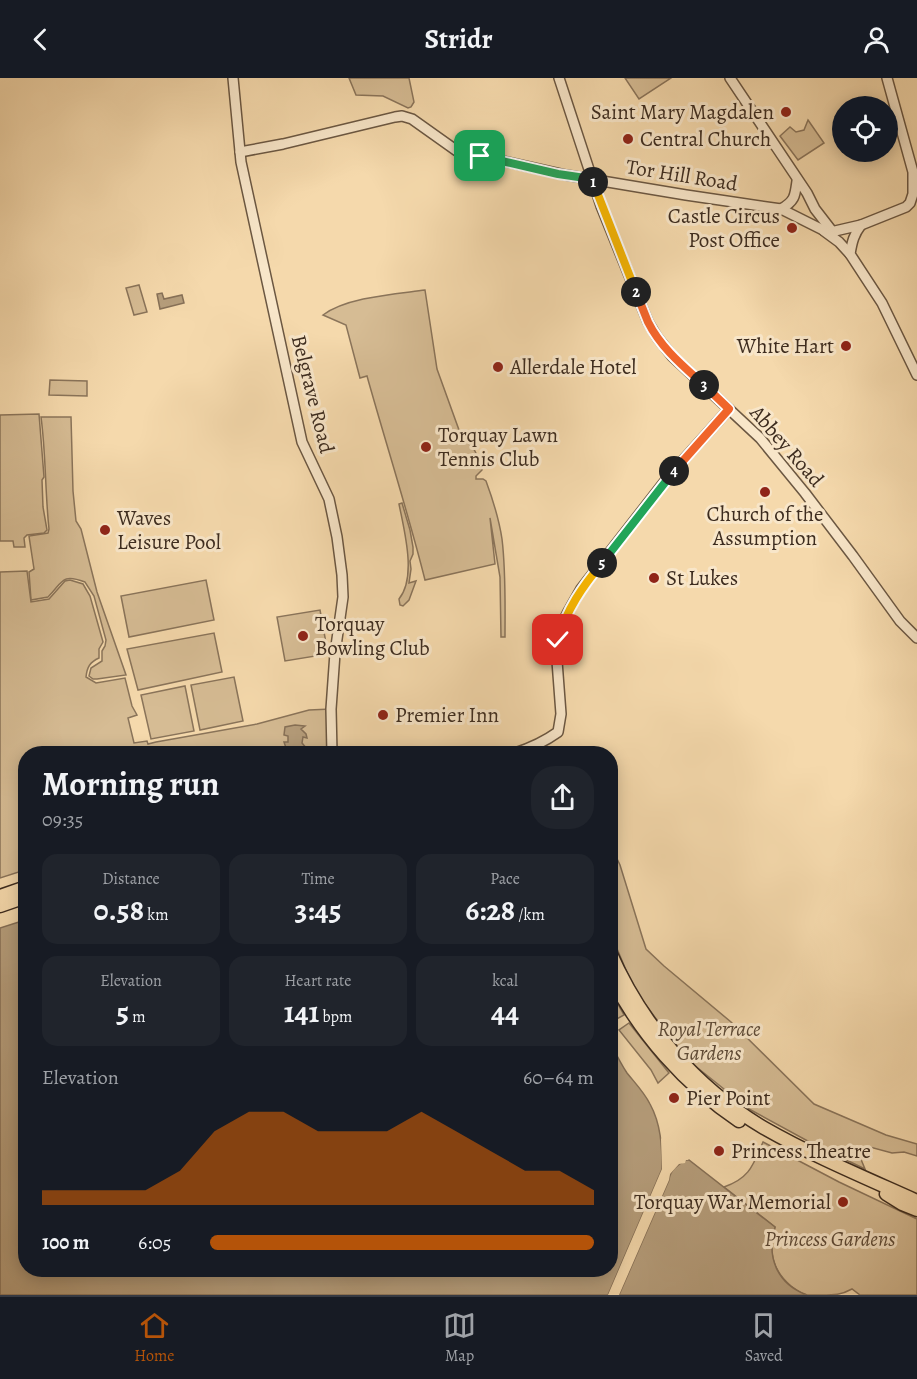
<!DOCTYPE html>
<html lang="en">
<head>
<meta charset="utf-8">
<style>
  body { margin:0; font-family:Alegreya,serif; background:#20242c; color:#f1f3f6; height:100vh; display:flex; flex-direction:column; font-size:22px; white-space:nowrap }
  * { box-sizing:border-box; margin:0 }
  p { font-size:20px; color:#9ea1a6 }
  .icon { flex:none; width:33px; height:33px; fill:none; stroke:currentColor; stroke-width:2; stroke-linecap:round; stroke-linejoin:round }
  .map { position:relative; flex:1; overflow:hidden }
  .side { position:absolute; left:18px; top:668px; width:600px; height:531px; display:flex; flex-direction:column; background:#171b24; border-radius:24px; box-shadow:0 3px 15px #0003 }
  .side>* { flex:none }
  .buttons { position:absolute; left:832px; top:18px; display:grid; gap:12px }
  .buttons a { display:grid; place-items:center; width:66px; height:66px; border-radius:50%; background:#171b24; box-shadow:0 3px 15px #0003; font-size:30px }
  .pin { position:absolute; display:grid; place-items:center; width:51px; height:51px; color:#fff; margin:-26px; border-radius:12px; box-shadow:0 3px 9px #0006 }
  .km { position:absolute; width:30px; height:30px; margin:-15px; border-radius:50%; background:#222; color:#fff; font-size:16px; line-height:30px; text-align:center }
  .round { display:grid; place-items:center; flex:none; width:63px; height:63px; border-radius:24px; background:#20242c }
  .overview { display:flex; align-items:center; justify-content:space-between; height:102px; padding:0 24px }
  h1 { font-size:33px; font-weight:700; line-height:45px }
  .metrics { display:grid; grid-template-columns:repeat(3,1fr); gap:9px; height:102px; padding:6px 24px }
  .metrics div { display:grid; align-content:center; border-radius:15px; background:#20242c; text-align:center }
  .metrics b { font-size:30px; font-weight:700 }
  .metrics small { font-size:16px; font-weight:400 }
  .metrics p { font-size:16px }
  .chart { height:168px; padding:12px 24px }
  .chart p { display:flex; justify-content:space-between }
  .chart svg { width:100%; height:108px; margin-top:6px; fill:#b45309; opacity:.7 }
  ul { padding:0 24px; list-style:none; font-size:20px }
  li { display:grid; grid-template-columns:96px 72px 1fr; align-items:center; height:45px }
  li i { height:15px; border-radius:8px; background:#b45309 }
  header { display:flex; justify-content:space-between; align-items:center; height:78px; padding:0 24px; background:#171b24; font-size:27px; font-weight:700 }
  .menu { display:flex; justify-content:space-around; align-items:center; height:84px; border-top:2px solid #363941; background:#171b24; font-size:16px; color:#9ea1a6 }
  .menu a { display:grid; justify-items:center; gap:3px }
  .menu .selected { color:#b45309 }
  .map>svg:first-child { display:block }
</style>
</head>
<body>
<header><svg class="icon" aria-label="back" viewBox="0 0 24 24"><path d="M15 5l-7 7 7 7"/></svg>Stridr<svg class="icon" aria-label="person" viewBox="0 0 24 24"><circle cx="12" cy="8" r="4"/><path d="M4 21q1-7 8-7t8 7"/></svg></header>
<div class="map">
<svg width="917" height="1217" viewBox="0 0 917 1217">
  <rect width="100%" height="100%" fill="#f5d9ac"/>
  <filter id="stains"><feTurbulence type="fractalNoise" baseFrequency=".00333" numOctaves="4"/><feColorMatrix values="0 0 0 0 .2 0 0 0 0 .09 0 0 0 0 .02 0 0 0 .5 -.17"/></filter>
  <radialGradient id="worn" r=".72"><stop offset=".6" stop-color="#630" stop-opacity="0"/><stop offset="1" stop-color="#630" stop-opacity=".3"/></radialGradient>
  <g fill="#d6bc94" stroke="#8a745a" stroke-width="1.5">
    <polygon points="349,0 409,0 414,24 411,29 408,30 383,18 356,17"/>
    <polygon points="625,0 671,0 639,21"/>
    <polygon points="808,42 824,65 798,82 780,58 790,49 796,54 804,52"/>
    <polygon points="139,207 147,234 134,237 126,210"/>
    <path d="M425,212L437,291L463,363C475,366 477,379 482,389V392L476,398V401H483L486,403C493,422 499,441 502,461C506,494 505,527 505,559H501L500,499L490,440L495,486L425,502C408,434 386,366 367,298L360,300L346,247L323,237C347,219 396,216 425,212Z"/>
    <polygon points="50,302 87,303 87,318 49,317"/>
    <polygon points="39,336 44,399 42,402 43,429 47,452 44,455 27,457 24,460 25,469 14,469 13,463 0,463 0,337"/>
    <path d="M41,339H71L73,413L76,443L81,451L97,514L126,597L97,601H93L89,598L91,590L102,583V573L105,568L106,562L94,518L85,504C61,495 63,504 48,519L31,522L29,494L34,491L29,458L48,455L49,451C45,414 46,376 41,339Z"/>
    <path d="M402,425L410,452L413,469V476L410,483L411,491L409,505L416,503L409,522L403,528L400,527L399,521C417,499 404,452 399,426Z"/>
    <path d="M27,493L31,524L49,521L65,503L70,502L83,506L90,518L103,564L99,571V580C90,584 87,589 86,599L96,605L125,600L132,628L137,637L128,640L134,665L147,663L148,666L156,664L257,646L309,632L331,631L332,675H26L25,792L0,800V494Z"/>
    <polygon points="206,502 214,542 129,559 121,518"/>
    <polygon points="320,532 328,576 285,583 277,539"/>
    <polygon points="214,555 222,594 138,612 127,571"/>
    <polygon points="234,599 243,643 200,652 191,607"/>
    <polygon points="185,608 194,653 151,661 141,617"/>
    <polygon points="610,766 620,787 646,871 664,888 731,944 814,1026 886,1057 917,1066 917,1078 904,1074 892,1075 870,1069 860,1079 865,1091 815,1067 749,1031 689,983 674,965 634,911 615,866 611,851"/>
    <polygon points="611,914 624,937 613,943 611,939"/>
    <polygon points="629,945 669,995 658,1005 651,992 619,952"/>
    <path d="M763,1064L839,1104L917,1141V1217H860L852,1211C841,1217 835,1217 821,1217C817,1217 812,1217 807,1217C802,1216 795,1211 791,1208C772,1192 768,1173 775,1149L724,1109C750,1100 753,1087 763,1064Z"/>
  </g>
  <g fill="#b69e7c" stroke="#867057" stroke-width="1.5">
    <polygon points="162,215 164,221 182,217 184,225 160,231 157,216"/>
    <polygon points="295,647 305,648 301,651 306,656 307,660 303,659 302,665 307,671 304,672 303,675 290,675 286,670 284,664 288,664 288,658 284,657 285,649"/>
    <path d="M25,842L26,1191H610L611,966C616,976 621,986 627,995C635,1005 644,1014 650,1026C661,1046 662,1068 662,1091L608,1217H0V850Z"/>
    <path d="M686,1082H689L775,1149C766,1179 777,1206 807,1217H619L669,1102C670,1092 677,1087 686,1082Z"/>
  </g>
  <g fill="#f5d9ac">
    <polygon points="661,1060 664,1063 665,1091 611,1217 608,1217 662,1091"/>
    <polygon points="685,1079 689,1082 686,1082 685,1085 679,1086 670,1096 669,1102 619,1217 616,1217 666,1102 667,1094 677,1083 683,1082"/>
  </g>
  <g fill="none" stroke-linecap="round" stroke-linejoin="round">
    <g stroke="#6b5742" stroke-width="12">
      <g id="tertiary">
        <polyline points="233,0 241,84 302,364 329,421 337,459 342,497 343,519 335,575 331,631 332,675"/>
        <polyline points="559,0 601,128 648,244 657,259 672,278 760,360 805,415 853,478 900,543 917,560"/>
        <polyline points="730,0 807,115 815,131 832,153 835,153 861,147 906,129 910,125 913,116 913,94 887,0"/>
        <polyline points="240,74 283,66 395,39 402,38 412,41 457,73 566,97 686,117 781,131 823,152 832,153"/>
        <path d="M781,131C795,123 795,118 797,103"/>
        <path d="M861,147C854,156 852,164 850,176L882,225L917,297"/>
        <polyline points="824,153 839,164 850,176"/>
        <path d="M515,675C531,670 544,664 558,654L561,636L557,583L558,562L562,546L568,534L581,511L669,398L729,331"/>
      </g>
    </g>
    <g stroke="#3d2c1f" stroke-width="15">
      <g id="primary">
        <polyline points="0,818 26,809"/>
        <polyline points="0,828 26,819"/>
        <path d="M610,874C642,947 695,1009 764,1050C813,1078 866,1100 917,1123"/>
        <path d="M610,897C640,956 685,1007 739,1043"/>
        <polyline points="886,1116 902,1126 917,1132"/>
      </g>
    </g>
    <use href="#tertiary" stroke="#f8e6c9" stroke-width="9"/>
    <use href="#primary" stroke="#f5d9ac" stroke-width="12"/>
  </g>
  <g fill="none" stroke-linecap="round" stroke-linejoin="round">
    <g stroke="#fff" stroke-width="12">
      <polyline id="split-1" points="480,78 558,96 592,101 593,104"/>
    </g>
    <g stroke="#fff" stroke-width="12">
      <polyline id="split-2" points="593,104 636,214"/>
    </g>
    <g stroke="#fff" stroke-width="12">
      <path id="split-3" d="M636,214C640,224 644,234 648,244C661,270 683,288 704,307"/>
    </g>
    <g stroke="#fff" stroke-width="12">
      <polyline id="split-4" points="674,393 729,331 704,307"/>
    </g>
    <g stroke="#fff" stroke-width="12">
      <polyline id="split-5" points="602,485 674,393"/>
    </g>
    <g stroke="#fff" stroke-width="12">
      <path id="split-6" d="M558,562C566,532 583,508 602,485"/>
    </g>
    <use href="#split-1" stroke="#22a559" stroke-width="8"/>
    <use href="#split-2" stroke="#f5b400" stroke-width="8"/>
    <use href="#split-3" stroke="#f0652b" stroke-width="8"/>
    <use href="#split-4" stroke="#f0652b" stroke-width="8"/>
    <use href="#split-5" stroke="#22a559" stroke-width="8"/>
    <use href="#split-6" stroke="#f5b400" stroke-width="8"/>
  </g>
  <g fill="#8f2418" stroke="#f8e6c9" stroke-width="2">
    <circle cx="786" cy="34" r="6"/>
    <circle cx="628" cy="61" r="6"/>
    <circle cx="792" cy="150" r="6"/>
    <circle cx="846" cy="268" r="6"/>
    <circle cx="498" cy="289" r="6"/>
    <circle cx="426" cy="369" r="6"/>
    <circle cx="765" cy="414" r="6"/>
    <circle cx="105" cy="452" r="6"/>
    <circle cx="654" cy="500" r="6"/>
    <circle cx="303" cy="558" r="6"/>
    <circle cx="383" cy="637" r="6"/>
    <circle cx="674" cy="1020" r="6"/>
    <circle cx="719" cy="1073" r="6"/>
    <circle cx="843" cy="1124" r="6"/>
  </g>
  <g text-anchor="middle" stroke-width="6" stroke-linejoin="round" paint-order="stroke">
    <g font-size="21" fill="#3d2c1f" stroke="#f8e6c9" text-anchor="start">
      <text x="774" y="41" text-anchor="end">Saint Mary Magdalen</text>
      <text x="640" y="68">Central Church</text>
      <text x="780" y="145" text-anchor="end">Castle Circus<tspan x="780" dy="24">Post Office</tspan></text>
      <text x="834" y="275" text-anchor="end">White Hart</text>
      <text x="510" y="296">Allerdale Hotel</text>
      <text x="438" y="364">Torquay Lawn<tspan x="438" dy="24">Tennis Club</tspan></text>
      <text x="765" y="443" text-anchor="middle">Church of the<tspan x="765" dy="24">Assumption</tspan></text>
      <text x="117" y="447">Waves<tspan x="117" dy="24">Leisure Pool</tspan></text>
      <text x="666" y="507">St Lukes</text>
      <text x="315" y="553">Torquay<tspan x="315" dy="24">Bowling Club</tspan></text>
      <text x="395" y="644">Premier Inn</text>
      <text x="686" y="1027">Pier Point</text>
      <text x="731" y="1080">Princess Theatre</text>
      <text x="831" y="1131" text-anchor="end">Torquay War Memorial</text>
    </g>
    <g font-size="21" fill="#3d2c1f" stroke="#f8e6c9">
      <text transform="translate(682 97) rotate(9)" y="7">Tor Hill Road</text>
      <text transform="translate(313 316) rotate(76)" y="7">Belgrave Road</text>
      <text transform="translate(787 368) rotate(49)" y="7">Abbey Road</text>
    </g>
    <g font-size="21" font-style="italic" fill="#5c4936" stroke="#f8e6c9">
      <text x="709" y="958">Royal Terrace<tspan x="709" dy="24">Gardens</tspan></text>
      <text x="830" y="1168">Princess Gardens</text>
    </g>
  </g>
  <rect width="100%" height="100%" filter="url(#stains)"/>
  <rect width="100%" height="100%" fill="url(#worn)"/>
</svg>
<div class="buttons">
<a><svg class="icon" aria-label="locate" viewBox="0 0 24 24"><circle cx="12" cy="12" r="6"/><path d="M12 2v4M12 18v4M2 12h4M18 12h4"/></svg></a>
</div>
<div class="pin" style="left:480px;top:78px;background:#1e9e55"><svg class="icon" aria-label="arrive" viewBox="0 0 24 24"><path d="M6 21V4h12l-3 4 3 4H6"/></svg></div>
<div class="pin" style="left:558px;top:562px;background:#d93025"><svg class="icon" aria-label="check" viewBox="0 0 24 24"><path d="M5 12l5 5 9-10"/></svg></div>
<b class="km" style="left:593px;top:104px">1</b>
<b class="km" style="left:636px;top:214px">2</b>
<b class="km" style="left:704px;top:307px">3</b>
<b class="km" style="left:674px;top:393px">4</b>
<b class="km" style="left:602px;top:485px">5</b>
<section class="side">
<div class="overview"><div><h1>Morning run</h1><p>09:35</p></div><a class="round"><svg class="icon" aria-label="share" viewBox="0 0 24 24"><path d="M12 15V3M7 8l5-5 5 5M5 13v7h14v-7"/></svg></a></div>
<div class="metrics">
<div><p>Distance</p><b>0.58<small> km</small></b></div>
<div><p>Time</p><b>3:45</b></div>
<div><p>Pace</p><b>6:28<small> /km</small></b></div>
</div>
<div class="metrics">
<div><p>Elevation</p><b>5<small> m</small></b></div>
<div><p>Heart rate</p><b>141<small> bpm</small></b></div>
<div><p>kcal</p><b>44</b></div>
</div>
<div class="chart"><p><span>Elevation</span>60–64 m</p>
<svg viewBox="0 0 160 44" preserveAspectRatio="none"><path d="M0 44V38L10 38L20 38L30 38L40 30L50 14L60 6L70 6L80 14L90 14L100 14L110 6L120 14L130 22L140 30L150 30L160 38V44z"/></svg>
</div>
<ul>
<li><b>100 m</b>6:05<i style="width:100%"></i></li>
</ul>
</section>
</div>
<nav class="menu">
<a class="selected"><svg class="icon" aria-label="home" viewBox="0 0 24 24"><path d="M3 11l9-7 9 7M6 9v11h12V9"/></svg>Home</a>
<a><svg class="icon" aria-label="map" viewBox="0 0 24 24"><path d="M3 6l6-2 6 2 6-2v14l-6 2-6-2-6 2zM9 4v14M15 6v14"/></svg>Map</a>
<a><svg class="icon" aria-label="saved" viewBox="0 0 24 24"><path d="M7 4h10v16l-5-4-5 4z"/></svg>Saved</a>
</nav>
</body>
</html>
